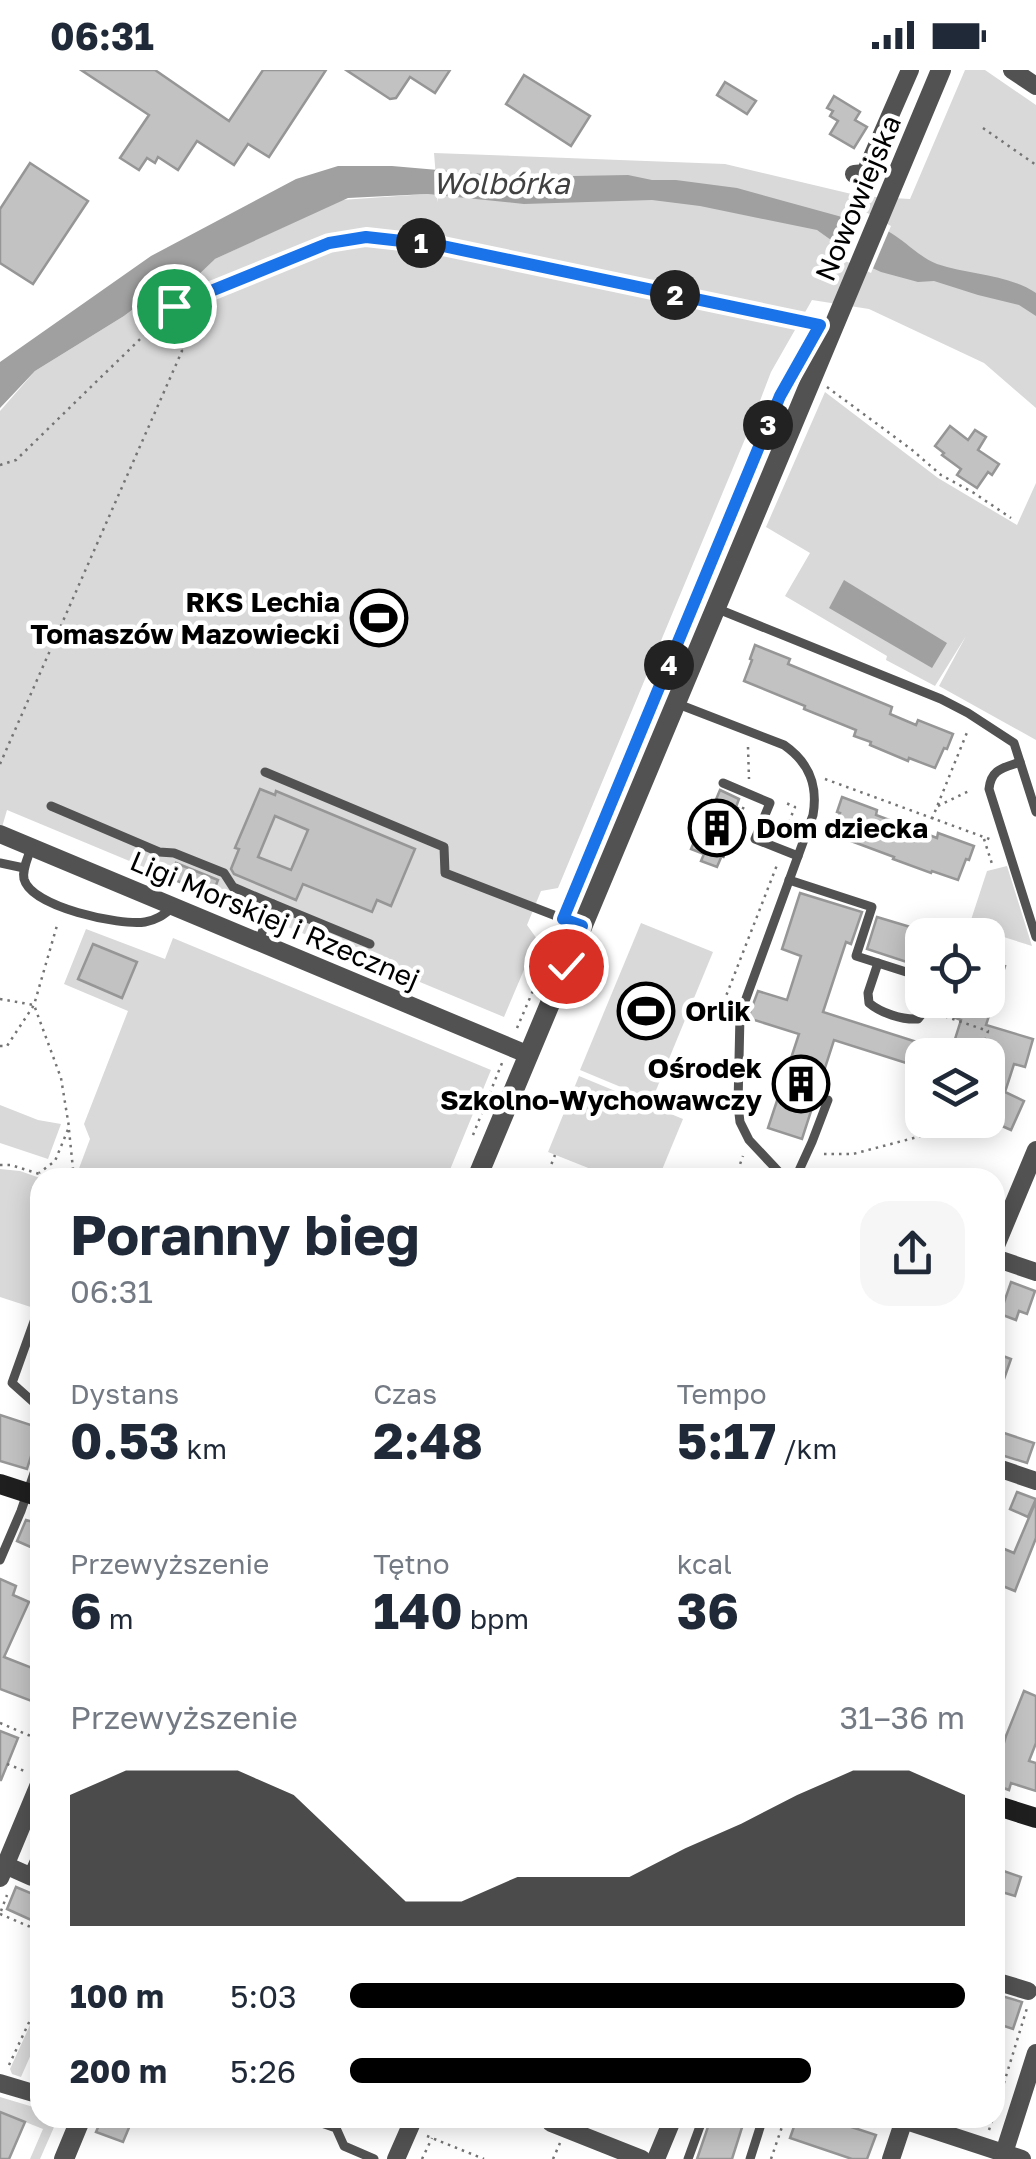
<!DOCTYPE html>
<html lang="pl">
<head>
<meta charset="utf-8">
<style>
  body { margin:0; font-family:"Golos Text",sans-serif; background:#f6f6f7; color:#1f2937; height:100vh; display:flex; flex-direction:column; font-size:38px; white-space:nowrap }
  * { box-sizing:border-box; margin:0 }
  p { font-size:32px; color:#747a83 }
  .icon { flex:none; width:55px; height:55px; fill:none; stroke:currentColor; stroke-width:2; stroke-linecap:round; stroke-linejoin:round }
  .map { position:relative; flex:1; overflow:hidden }
  .sheet { position:absolute; left:30px; top:1098px; width:975px; height:960px; display:flex; flex-direction:column; background:#fff; border-radius:30px; box-shadow:0 5px 25px #0003 }
  .sheet>* { flex:none }
  .tools { position:absolute; left:905px; top:848px; display:grid; gap:20px }
  .tools a { display:grid; place-items:center; width:100px; height:100px; border-radius:20px; background:#fff; box-shadow:0 5px 25px #0003; font-size:50px }
  .pin { position:absolute; display:grid; place-items:center; width:85px; height:85px; color:#fff; margin:-42px; border:5px solid #fff; border-radius:50%; box-shadow:0 2px 10px #0007 }
  .km { position:absolute; width:50px; height:50px; margin:-25px; border-radius:50%; background:#222; color:#fff; font-size:28px; line-height:50px; text-align:center }
  .round { display:grid; place-items:center; flex:none; width:105px; height:105px; border-radius:30px; background:#f6f6f7 }
  .head { display:flex; align-items:center; justify-content:space-between; height:170px; padding:0 40px }
  h1 { font-size:55px; font-weight:700; line-height:75px }
  .metrics { display:grid; grid-template-columns:repeat(3,1fr); gap:15px; height:170px; padding:10px 40px }
  .metrics div { display:grid; align-content:center }
  .metrics b { font-size:50px; font-weight:700 }
  .metrics small { font-size:28px; font-weight:400 }
  .metrics p { font-size:28px }
  .chart { height:280px; padding:20px 40px }
  .chart p { display:flex; justify-content:space-between }
  .chart svg { width:100%; height:180px; margin-top:10px; fill:#000; opacity:.7 }
  ul { padding:0 40px; list-style:none; font-size:32px }
  li { display:grid; grid-template-columns:160px 120px 1fr; align-items:center; height:75px }
  li i { height:25px; border-radius:12px; background:#000 }
  .status { display:flex; justify-content:space-between; align-items:center; height:70px; padding:0 50px; background:#fff; direction:ltr }
  .status svg { height:28px; fill:currentColor }
  .map>svg:first-child { display:block }
</style>
</head>
<body>
<div class="status"><b>06:31</b><svg viewBox="0 0 49 12"><path d="M0 12V9h3v3zM5 12V6h3v6zM10 12V3h3v9zM15 12V0h3v12zM26 1h20v11H26zM47 4h2v5h-2z"/></svg></div>
<div class="map">
<svg width="1036" height="2089" viewBox="0 0 1036 2089">
  <rect width="100%" height="100%" fill="#fff"/>
  <g fill="#d9d9d9">
    <polygon points="965,0 985,0 1036,35 1036,338 984,293 869,239 812,230 771,302 750,357 558,818 541,821 527,855 537,869 504,947 7,740 0,764 0,341 35,301 124,246 165,216 215,189 341,130 427,124 436,125 438,132 434,83 725,94 860,126 910,129"/>
    <polygon points="825,322 938,408 1017,455 1036,413 1036,670 939,616 966,566 935,616 886,590 887,586 785,526 810,483 766,457"/>
    <polygon points="1007,796 1032,876 969,856 987,801"/>
    <polygon points="641,853 713,882 652,1030 580,1000"/>
    <polygon points="86,859 165,889 173,868 491,1000 447,1107 100,1107 78,1101 90,1069 84,1054 128,941 64,914"/>
    <polygon points="579,1006 683,1049 659,1107 611,1107 548,1082"/>
    <polygon points="0,1035 38,1050 61,1054 48,1089 0,1073"/>
    <polygon points="0,1099 20,1101 40,1108 40,1240 0,1227"/>
    <polygon points="40,1933 40,1964 21,2007 12,2004 10,1999"/>
    <polygon points="0,2027 40,2039 40,2048 58,2048 40,2089 30,2089 43,2059 0,2042"/>
  </g>
  <g fill="#a0a0a0">
    <path d="M338,96H392L518,107L628,105L652,110H676L737,118L842,147L857,143C868,150 880,156 891,163C906,172 921,188 937,194C970,205 1007,204 1036,223V246L1019,235L978,225L934,211L918,212L881,202L842,184L831,170L817,160L700,136L652,130L524,134L427,124L348,128L215,189L195,208L164,216L124,246L35,301L0,338V292L151,186L296,109Z"/>
    <polygon points="844,510 947,573 932,598 829,538"/>
  </g>
  <polygon fill="#fff" points="862,140 891,156 871,203 841,189"/>
  <g fill="#c2c2c2" stroke="#969696" stroke-width="2.5" fill-rule="evenodd">
    <polygon points="81,0 155,0 229,51 263,0 326,0 269,87 248,74 234,95 197,71 178,100 158,87 155,93 147,88 139,100 120,88 149,45"/>
    <polygon points="346,0 450,0 435,23 410,7 396,28 390,29"/>
    <polygon points="524,5 590,46 571,76 506,34"/>
    <polygon points="725,12 756,31 747,44 717,25"/>
    <polygon points="834,26 860,42 855,50 867,57 854,78 830,64 838,51 830,46 833,41 827,38"/>
    <polygon points="30,93 88,131 33,214 0,193 0,139"/>
    <polygon points="950,356 968,370 975,360 986,367 978,380 999,394 992,405 988,402 977,418 957,405 961,399 942,385 944,383 935,376"/>
    <polygon points="755,575 790,589 788,594 892,637 890,644 916,655 918,650 953,664 947,679 944,678 935,698 909,688 908,691 870,675 871,672 854,666 856,660 804,639 805,636 744,611 752,590 750,589"/>
    <path d="M260,719L275,725L276,721L415,779L391,836L377,830L372,842L303,814L296,830L234,804L231,799L239,779L235,778ZM275,746L308,760L291,800L258,787Z"/>
    <polygon points="720,720 739,729 736,737 738,738 727,763 731,764 717,797 701,791 704,784 691,779 712,730 715,732"/>
    <polygon points="842,727 877,740 876,745 937,768 938,763 974,776 969,790 966,789 958,810 932,801 931,803 893,789 894,787 832,764 840,743 837,742"/>
    <polygon points="176,793 218,810 212,825 170,808"/>
    <polygon points="800,823 862,842 851,874 846,872 823,942 948,982 948,985 922,985 922,998 834,970 802,1069 768,1058 799,964 748,948 758,921 787,930 801,886 782,879"/>
    <polygon points="877,847 927,862 927,865 907,865 922,870 922,897 867,879"/>
    <polygon points="93,874 137,892 122,928 78,909"/>
    <polygon points="988,891 1005,896 986,955 1033,969 1025,997 1014,994 1005,1022 1024,1031 1011,1060 993,1052 998,1040 988,1035 988,1029 1001,996 997,994 1000,985 950,985 961,950 953,947 958,930 988,930"/>
    <polygon points="1011,1212 1035,1221 1027,1244 1019,1241 1016,1250 1000,1244"/>
    <polygon points="995,1283 1011,1289 997,1329 995,1328"/>
    <polygon points="0,1345 40,1358 27,1399 0,1391"/>
    <polygon points="995,1360 1034,1373 1027,1393 995,1383"/>
    <polygon points="1017,1422 1036,1429 1028,1447 1010,1439"/>
    <polygon points="1036,1431 1036,1468 1015,1521 995,1513 995,1482 1000,1484 1002,1478 1014,1483"/>
    <polygon points="26,1450 40,1454 40,1461 33,1478 17,1471"/>
    <polygon points="0,1509 16,1516 13,1525 29,1532 4,1587 40,1601 40,1616 34,1632 0,1619"/>
    <polygon points="1024,1621 1036,1626 1036,1673 1029,1691 1036,1693 1036,1721 1011,1713 1009,1720 995,1715 995,1704 1006,1666"/>
    <polygon points="0,1661 18,1668 1,1710 0,1710"/>
    <polygon points="995,1798 1021,1807 1015,1826 995,1820"/>
    <polygon points="16,1817 40,1827 40,1854 7,1839"/>
    <polygon points="995,1924 1022,1932 1013,1959 995,1953"/>
    <polygon points="0,2042 25,2052 9,2089 0,2089"/>
    <polygon points="102,2048 133,2048 123,2072 96,2062"/>
    <polygon points="711,2048 745,2048 732,2089 697,2089"/>
    <polygon points="797,2048 824,2048 876,2065 867,2089 852,2089 790,2068"/>
  </g>
  <g fill="none" stroke-linecap="round" stroke-linejoin="round">
    <g stroke="#747474" stroke-width="2.5" stroke-dasharray="2.5 5" stroke-linecap="butt">
      <polyline points="983,58 1036,95"/>
      <polyline points="827,317 911,379 941,405 974,423 1011,448"/>
      <polyline points="0,395 16,390 174,236 329,173 366,167 437,175 813,254"/>
      <polyline points="748,677 749,709"/>
      <polyline points="0,694 182,281 174,237"/>
      <polyline points="825,709 992,770"/>
      <polyline points="938,736 969,721"/>
      <polyline points="932,749 968,660"/>
      <polyline points="783,766 795,737 786,733"/>
      <polyline points="984,769 993,797"/>
      <polyline points="723,788 744,736"/>
      <polyline points="570,834 780,326 791,307"/>
      <polyline points="0,929 34,935 61,1008 69,1057 55,1091 39,1103"/>
      <polyline points="728,941 721,939 777,795"/>
      <polyline points="938,944 988,961 981,985"/>
      <polyline points="947,945 952,930"/>
      <polyline points="517,958 559,860"/>
      <polyline points="0,976 7,976 34,935 58,852"/>
      <polyline points="69,1060 73,1099 77,1108"/>
      <polyline points="473,1065 502,993"/>
      <polyline points="824,1084 853,1084 959,1056 961,1050"/>
      <polyline points="0,1095 11,1095 52,1108"/>
      <polyline points="549,1100 578,1099 597,1108"/>
      <polyline points="546,1108 555,1085"/>
      <polyline points="735,1108 743,1086"/>
      <polyline points="0,1653 40,1670"/>
      <polyline points="7,1694 27,1702"/>
      <polyline points="1,1841 7,1825"/>
      <polyline points="0,1844 40,1861"/>
      <polyline points="9,1995 40,1929"/>
      <polyline points="995,2042 1027,1938"/>
      <polyline points="367,2048 384,2054"/>
      <polyline points="858,2048 881,2055"/>
      <polyline points="989,2060 993,2048"/>
      <polyline points="427,2066 484,2089"/>
      <polyline points="422,2089 432,2068"/>
      <polyline points="553,2089 560,2073"/>
      <polyline points="771,2089 785,2048"/>
    </g>
    <g stroke="#525252" stroke-width="9">
      <polyline points="718,539 941,629 968,643 1014,673 1036,742"/>
      <path d="M678,634L784,675C810,693 818,716 813,745L740,945L738,1035L740,1052L749,1070L780,1103L796,1107L812,1072L828,1030"/>
      <path d="M1020,692C1003,698 991,699 989,719L1036,867"/>
      <polyline points="265,702 444,777 445,803 582,856"/>
      <polyline points="723,713 770,733 755,769 798,786"/>
      <polyline points="51,736 159,782 174,783 224,803 233,817 273,834"/>
      <path d="M31,778C28,788 22,799 24,809C31,837 120,856 145,852C157,850 163,845 172,838"/>
      <polyline points="0,793 24,798"/>
      <polyline points="789,810 872,837 856,886 922,907"/>
      <polyline points="258,873 273,834 370,874"/>
      <path d="M878,893L868,923L869,933C881,943 902,950 918,949L925,940L928,930"/>
      <polyline points="40,1247 36,1246 12,1313 40,1338"/>
      <polyline points="0,1490 21,1441 40,1386"/>
      <polyline points="307,2048 336,2058 344,2076 374,2089"/>
      <polyline points="688,2089 703,2048"/>
      <polyline points="750,2089 763,2048"/>
    </g>
    <g stroke="#525252" stroke-width="18">
      <polyline points="1012,0 1036,16"/>
      <polyline points="854,104 865,103 910,0"/>
      <polyline points="0,764 529,985"/>
      <polyline points="995,1178 1036,1080"/>
      <polyline points="995,1188 1036,1202"/>
      <polyline points="995,1397 1036,1411"/>
      <polyline points="5,1795 32,1807 40,1789"/>
      <polyline points="0,1808 40,1712"/>
      <polyline points="995,1911 1028,1921"/>
      <polyline points="0,2013 40,2025"/>
      <polyline points="897,2048 1022,2089"/>
      <polyline points="551,2053 642,2089"/>
      <polyline points="1004,2083 1036,1983"/>
      <polyline points="396,2089 414,2048"/>
      <polyline points="656,2089 673,2048"/>
      <polyline points="891,2089 904,2050"/>
    </g>
    <g stroke="#525252" stroke-width="20">
      <polyline points="477,1108 941,0"/>
      <polyline points="64,2089 81,2048"/>
    </g>
    <g stroke="#1f1f1f" stroke-width="20">
      <polyline points="0,1414 40,1427"/>
      <polyline points="995,1735 1036,1748"/>
    </g>
  </g>
  <g fill="none" stroke-linecap="round" stroke-linejoin="round">
    <g stroke="#fff" stroke-width="20">
      <polyline id="route" points="174,236 329,173 366,167 438,175 820,255 780,326 563,849 582,856 566,896"/>
    </g>
    <use href="#route" stroke="#1a73e8" stroke-width="12"/>
  </g>
  <defs>
    <g id="stadium-ring" transform="scale(2.875)"><circle r="9.5" fill="#fff" stroke="#000" stroke-width="1.5"/><path d="M0-5a6.5 5 0 1 0 0 10a6.5 5 0 1 0 0-10ZM-3.5-1.8h7v3.6h-7Z" fill="#000"/></g>
    <g id="building-ring" transform="scale(2.875)"><circle r="9.5" fill="#fff" stroke="#000" stroke-width="1.5"/><path d="M-4-6H4V6H1V3H-1V6H-4ZM-2.5-4.3h1.7v1.8h-1.7ZM.8-4.3h1.7v1.8H.8ZM-2.5-1h1.7V.8h-1.7ZM.8-1h1.7V.8H.8Z" fill="#000"/></g>
  </defs>
  <g fill-rule="evenodd">
    <use href="#stadium-ring" x="379" y="548"/>
    <use href="#building-ring" x="717" y="758"/>
    <use href="#stadium-ring" x="646" y="941"/>
    <use href="#building-ring" x="801" y="1014"/>
  </g>
  <g text-anchor="middle" stroke-width="9" stroke-linejoin="round" paint-order="stroke">
    <g font-size="28" fill="#000" stroke="#fff">
      <text transform="translate(858 128) rotate(-67)" y="10">Nowowiejska</text>
      <text transform="translate(275 850) rotate(23)" y="10">Ligi Morskiej i Rzecznej</text>
    </g>
    <g font-size="28" font-weight="bold" fill="#000" stroke="#fff" text-anchor="end">
      <text x="340" y="542">RKS Lechia<tspan x="340" dy="32">Tomaszów Mazowiecki</tspan></text>
      <text x="756" y="768" text-anchor="start">Dom dziecka</text>
      <text x="685" y="951" text-anchor="start">Orlik</text>
      <text x="762" y="1008">Ośrodek<tspan x="762" dy="32">Szkolno-Wychowawczy</tspan></text>
    </g>
    <g font-size="30" font-style="italic" fill="#414141" stroke="#fff">
      <text x="501" y="124">Wolbórka</text>
    </g>
  </g>
</svg>
<div class="tools">
<a><svg class="icon" aria-label="locate" viewBox="0 0 24 24"><circle cx="12" cy="12" r="6"/><path d="M12 2v4M12 18v4M2 12h4M18 12h4"/></svg></a>
<a><svg class="icon" aria-label="layers" viewBox="0 0 24 24"><path d="M12 4l9 5-9 5-9-5zM3 14l9 5 9-5"/></svg></a>
</div>
<div class="pin" style="left:174px;top:236px;background:#1e9e55"><svg class="icon" aria-label="arrive" viewBox="0 0 24 24"><path d="M6 21V4h12l-3 4 3 4H6"/></svg></div>
<div class="pin" style="left:566px;top:896px;background:#d93025"><svg class="icon" aria-label="check" viewBox="0 0 24 24"><path d="M5 12l5 5 9-10"/></svg></div>
<b class="km" style="left:421px;top:173px">1</b>
<b class="km" style="left:675px;top:225px">2</b>
<b class="km" style="left:768px;top:355px">3</b>
<b class="km" style="left:669px;top:595px">4</b>
<section class="sheet">
<div class="head"><div><h1>Poranny bieg</h1><p>06:31</p></div><a class="round"><svg class="icon" aria-label="share" viewBox="0 0 24 24"><path d="M12 15V3M7 8l5-5 5 5M5 13v7h14v-7"/></svg></a></div>
<div class="metrics">
<div><p>Dystans</p><b>0.53<small> km</small></b></div>
<div><p>Czas</p><b>2:48</b></div>
<div><p>Tempo</p><b>5:17<small> /km</small></b></div>
</div>
<div class="metrics">
<div><p>Przewyższenie</p><b>6<small> m</small></b></div>
<div><p>Tętno</p><b>140<small> bpm</small></b></div>
<div><p>kcal</p><b>36</b></div>
</div>
<div class="chart"><p><span>Przewyższenie</span>31–36 m</p>
<svg viewBox="0 0 160 44" preserveAspectRatio="none"><path d="M0 44V12L10 6L20 6L30 6L40 12L50 25L60 38L70 38L80 32L90 32L100 32L110 25L120 19L130 12L140 6L150 6L160 12V44z"/></svg>
</div>
<ul>
<li><b>100 m</b>5:03<i style="width:100%"></i></li>
<li><b>200 m</b>5:26<i style="width:75%"></i></li>
</ul>
</section>
</div>
</body>
</html>
